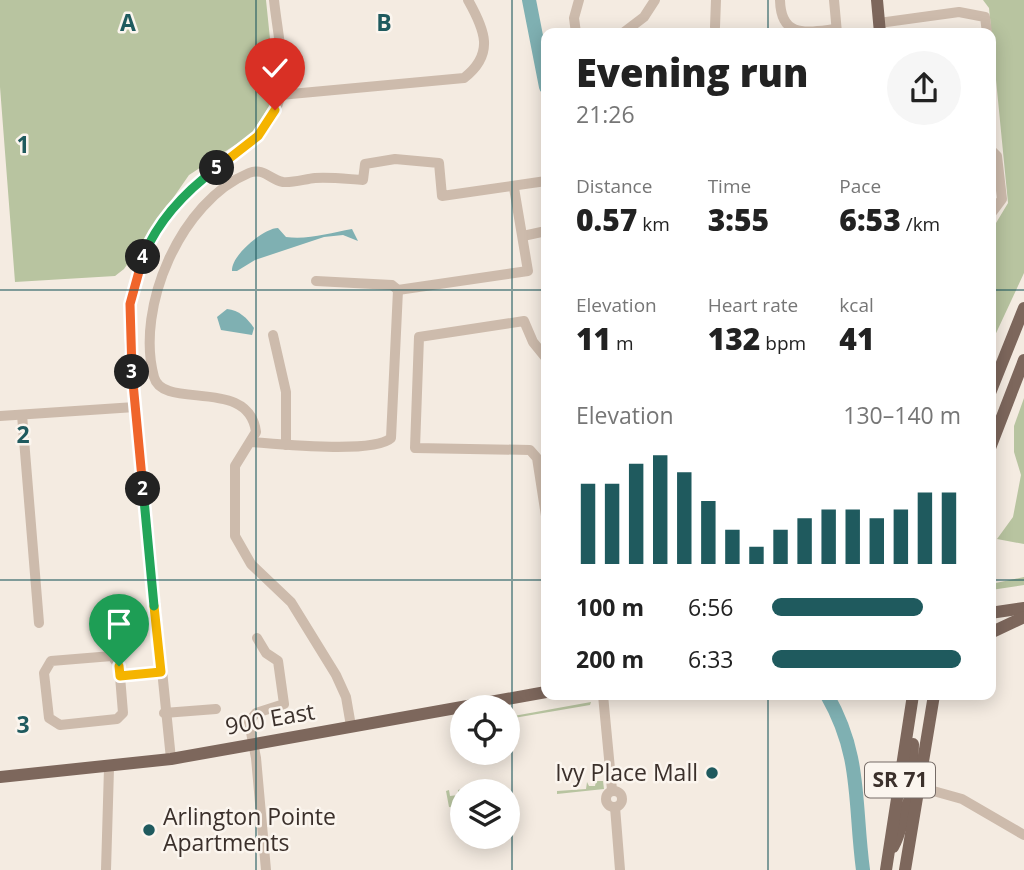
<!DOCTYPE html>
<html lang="en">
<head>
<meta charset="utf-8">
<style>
  body { margin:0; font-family:"Open Sans",sans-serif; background:#f6f6f6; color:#222; height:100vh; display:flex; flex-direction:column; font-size:26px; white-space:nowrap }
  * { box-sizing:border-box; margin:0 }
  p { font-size:23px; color:#767676 }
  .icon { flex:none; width:38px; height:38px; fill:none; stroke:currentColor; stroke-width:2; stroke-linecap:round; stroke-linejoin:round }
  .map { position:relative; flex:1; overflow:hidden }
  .details { position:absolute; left:541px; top:28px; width:455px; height:672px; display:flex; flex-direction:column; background:#fff; border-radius:14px; box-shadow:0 4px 18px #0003 }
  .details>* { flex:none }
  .controls { position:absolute; left:450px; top:695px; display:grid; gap:14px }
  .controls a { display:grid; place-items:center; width:70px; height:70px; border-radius:50%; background:#fff; box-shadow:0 4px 18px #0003; font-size:35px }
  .pin { position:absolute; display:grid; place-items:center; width:60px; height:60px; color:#fff; margin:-72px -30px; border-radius:50% 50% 50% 0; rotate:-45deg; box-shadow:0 0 7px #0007 }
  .pin .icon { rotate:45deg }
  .km { position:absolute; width:35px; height:35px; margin:-18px; border-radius:50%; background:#222; color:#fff; font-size:19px; line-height:35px; text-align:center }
  .round { display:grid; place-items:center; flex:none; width:74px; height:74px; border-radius:37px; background:#f6f6f6 }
  .headline { display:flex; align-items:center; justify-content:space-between; height:119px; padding:0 35px }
  h1 { font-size:38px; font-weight:800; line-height:52px }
  .stats { display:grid; grid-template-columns:repeat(3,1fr); gap:10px; height:119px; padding:7px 35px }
  .stats div { display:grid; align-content:center }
  .stats b { font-size:30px; font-weight:800 }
  .stats small { font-size:19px; font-weight:400 }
  .stats p { font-size:19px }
  .chart { height:196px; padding:14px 35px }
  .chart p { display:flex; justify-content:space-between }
  .chart svg { width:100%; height:126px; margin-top:7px; stroke:#1f5a5e; stroke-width:6 }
  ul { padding:0 35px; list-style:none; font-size:23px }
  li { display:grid; grid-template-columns:112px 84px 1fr; align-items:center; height:52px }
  li i { height:18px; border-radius:9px; background:#1f5a5e }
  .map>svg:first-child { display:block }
</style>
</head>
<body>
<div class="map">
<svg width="1024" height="870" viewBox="0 0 1024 870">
  <rect width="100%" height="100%" fill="#f4ebe1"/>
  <g fill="#b8c4a0">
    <polygon points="0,0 266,0 273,68 269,106 252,134 189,175 124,269 115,276 15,282 0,87"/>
    <polygon points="983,0 1024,0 1024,273 991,344 991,223 996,223 1008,203 989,8"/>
    <polygon points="1024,398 1024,544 997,539 1013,517 1021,475 1014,452 1014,426"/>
    <polygon points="1024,577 1024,585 991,590 991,584"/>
    <polygon points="591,702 590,705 508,719 508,717"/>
    <polygon points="596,781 603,781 604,789 557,794 557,791 586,789 587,782 589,786 595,786"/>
    <polygon points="462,789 462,803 457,803 456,808 449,807 446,791 449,790 450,796 458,795 458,790"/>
  </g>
  <g fill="#7fb0b2">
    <path d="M278,228L286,237C308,240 330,233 352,229L358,241L343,235L324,237L255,260L237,271H232C231,255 264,228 278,228Z"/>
    <path d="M227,309C239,310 247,318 254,328L252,335L221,330L217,317Z"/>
  </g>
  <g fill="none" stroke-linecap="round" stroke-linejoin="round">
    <g stroke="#7fb0b2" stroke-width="14">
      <polyline points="529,0 546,87"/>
      <path d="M827,695C862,756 854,803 863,870"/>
    </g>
    <g stroke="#cdbbac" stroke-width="10">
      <path d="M780,0C781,39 807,32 836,29"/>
      <polyline points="834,0 837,33"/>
      <polyline points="879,23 959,12 985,17 987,33"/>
      <polyline points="715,27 716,0"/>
      <polyline points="576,33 574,18 579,0"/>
      <polyline points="623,33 644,17 655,0"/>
      <polyline points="990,62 990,76"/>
      <path d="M280,95L464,78C495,54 485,30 468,0"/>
      <polyline points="990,149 997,156 1002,199 990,215"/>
      <polyline points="523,236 546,231"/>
      <polyline points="316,281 392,285 398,290"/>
      <polyline points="398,290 528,271 514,188"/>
      <polyline points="273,335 286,392 286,445"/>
      <polyline points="546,358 533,342 524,321 419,337 415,448 530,450 537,458 546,516"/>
      <polyline points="22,415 39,623"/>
      <polyline points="0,416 135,407"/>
      <path d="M252,442C278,444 374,454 391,438L398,290"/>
      <polyline points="257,638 266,653 278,661 284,704 256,713 249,722 256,758 266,870"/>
      <polyline points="120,676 123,713 117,719 60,725 49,718 44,673 51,661 112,656 119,666 120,676 161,672"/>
      <polyline points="603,695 612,790"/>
      <polyline points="164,713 216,709"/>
      <path d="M351,726L346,697L336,675L291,602L251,564L235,536V466L256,432C249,376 163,411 154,377C135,307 181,201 249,173C264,167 270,180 283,182C293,183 305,179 315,178C331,177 347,179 363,180L365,164L395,159L439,163L442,196L546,181"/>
      <path d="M171,759L129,344C129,284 147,227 193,186C224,159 271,141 280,96C286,67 277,30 274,0"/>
      <polyline points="919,787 962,799 1024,835"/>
      <circle cx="614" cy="799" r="8"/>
      <polyline points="615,807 620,870"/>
      <polyline points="106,870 109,768"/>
    </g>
    <g stroke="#7d675c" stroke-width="12">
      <polyline points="877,0 880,33"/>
      <polyline points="990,393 1024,308"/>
      <polyline points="990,448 1024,360"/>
      <polyline points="990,613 1024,608"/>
      <polyline points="990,633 1024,617"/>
      <polyline points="913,744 912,773 919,787"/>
      <polyline points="0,777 171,759 546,692"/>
      <path d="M893,847C904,829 902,806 916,790"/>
      <polyline points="886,870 913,695"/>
      <polyline points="905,870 934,695"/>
    </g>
  </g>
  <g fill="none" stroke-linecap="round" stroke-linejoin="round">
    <g stroke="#fff" stroke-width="14">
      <polyline id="split-1" points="119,666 120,676 161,672 154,606"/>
    </g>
    <g stroke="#fff" stroke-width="14">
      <polyline id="split-2" points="143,489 154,606"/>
    </g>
    <g stroke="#fff" stroke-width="14">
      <polyline id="split-3" points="132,372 143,489"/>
    </g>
    <g stroke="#fff" stroke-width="14">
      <polyline id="split-4" points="132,372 130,304 143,257"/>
    </g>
    <g stroke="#fff" stroke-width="14">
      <path id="split-5" d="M143,257C158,220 186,191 217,168"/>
    </g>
    <g stroke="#fff" stroke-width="14">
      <polyline id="split-6" points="217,168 258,136 275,110"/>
    </g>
    <use href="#split-1" stroke="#f5b400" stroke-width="9"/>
    <use href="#split-2" stroke="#22a559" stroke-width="9"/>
    <use href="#split-3" stroke="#f0652b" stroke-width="9"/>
    <use href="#split-4" stroke="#f0652b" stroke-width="9"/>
    <use href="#split-5" stroke="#22a559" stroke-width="9"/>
    <use href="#split-6" stroke="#f5b400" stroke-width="9"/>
  </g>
  <path fill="none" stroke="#1f5a5e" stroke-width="2" stroke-opacity="0.55" d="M256,0V870M512,0V870M768,0V33M0,290H546M990,290H1024M0,580H546M990,580H1024M768,695V870"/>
  <g fill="#1f5a5e" stroke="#fbf5ee" stroke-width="2.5">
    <circle cx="712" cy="773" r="7"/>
    <circle cx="149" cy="830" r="7"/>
  </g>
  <g text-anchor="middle" stroke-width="5" stroke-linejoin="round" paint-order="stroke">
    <rect fill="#fbf5ee" stroke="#756b66" stroke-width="2" x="865" y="762.5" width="70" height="35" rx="5"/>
    <g font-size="21" font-weight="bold" fill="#3b302b">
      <text x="900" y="787">SR 71</text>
    </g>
    <g font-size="23" fill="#3b302b" stroke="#fbf5ee">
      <text transform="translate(270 719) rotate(-10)" y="8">900 East</text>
    </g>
    <g font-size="23" fill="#3b302b" stroke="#fbf5ee" text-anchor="end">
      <text x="698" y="781">Ivy Place Mall</text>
      <text x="163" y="825" text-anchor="start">Arlington Pointe<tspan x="163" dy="26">Apartments</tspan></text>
    </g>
  </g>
  <g font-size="23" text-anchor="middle" font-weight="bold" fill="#1f5a5e" stroke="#fbf5ee" stroke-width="5" stroke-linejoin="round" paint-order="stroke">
    <text x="128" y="31">A</text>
    <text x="384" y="31">B</text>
    <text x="23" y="153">1</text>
    <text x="23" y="443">2</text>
    <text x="23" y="733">3</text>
  </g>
</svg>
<div class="controls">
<a><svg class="icon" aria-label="locate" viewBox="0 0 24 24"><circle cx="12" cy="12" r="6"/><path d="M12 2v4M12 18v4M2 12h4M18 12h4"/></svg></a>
<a><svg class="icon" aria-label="layers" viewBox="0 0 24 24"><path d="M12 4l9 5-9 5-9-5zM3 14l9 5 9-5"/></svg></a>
</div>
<div class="pin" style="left:119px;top:666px;background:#1e9e55"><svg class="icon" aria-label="arrive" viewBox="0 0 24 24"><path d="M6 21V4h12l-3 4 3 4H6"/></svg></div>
<div class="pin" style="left:275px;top:110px;background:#d93025"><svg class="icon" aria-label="check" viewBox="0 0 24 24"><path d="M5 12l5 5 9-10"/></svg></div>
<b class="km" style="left:143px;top:489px">2</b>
<b class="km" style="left:132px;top:372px">3</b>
<b class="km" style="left:143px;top:257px">4</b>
<b class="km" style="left:217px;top:168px">5</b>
<section class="details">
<div class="headline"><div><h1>Evening run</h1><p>21:26</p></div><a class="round"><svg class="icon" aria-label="share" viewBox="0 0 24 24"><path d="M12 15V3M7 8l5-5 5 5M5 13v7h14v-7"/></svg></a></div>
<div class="stats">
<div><p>Distance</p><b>0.57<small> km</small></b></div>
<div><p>Time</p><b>3:55</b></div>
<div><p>Pace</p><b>6:53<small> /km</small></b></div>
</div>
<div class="stats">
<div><p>Elevation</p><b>11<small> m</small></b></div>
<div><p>Heart rate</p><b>132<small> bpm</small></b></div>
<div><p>kcal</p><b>41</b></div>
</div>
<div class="chart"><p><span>Elevation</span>130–140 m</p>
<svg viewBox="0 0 160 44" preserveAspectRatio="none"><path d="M5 44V16M15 44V16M25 44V9M35 44V6M45 44V12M55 44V22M65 44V32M75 44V38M85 44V32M95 44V28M105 44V25M115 44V25M125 44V28M135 44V25M145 44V19M155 44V19"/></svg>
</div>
<ul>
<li><b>100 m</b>6:56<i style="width:80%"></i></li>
<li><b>200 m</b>6:33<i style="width:100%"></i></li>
</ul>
</section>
</div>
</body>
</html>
